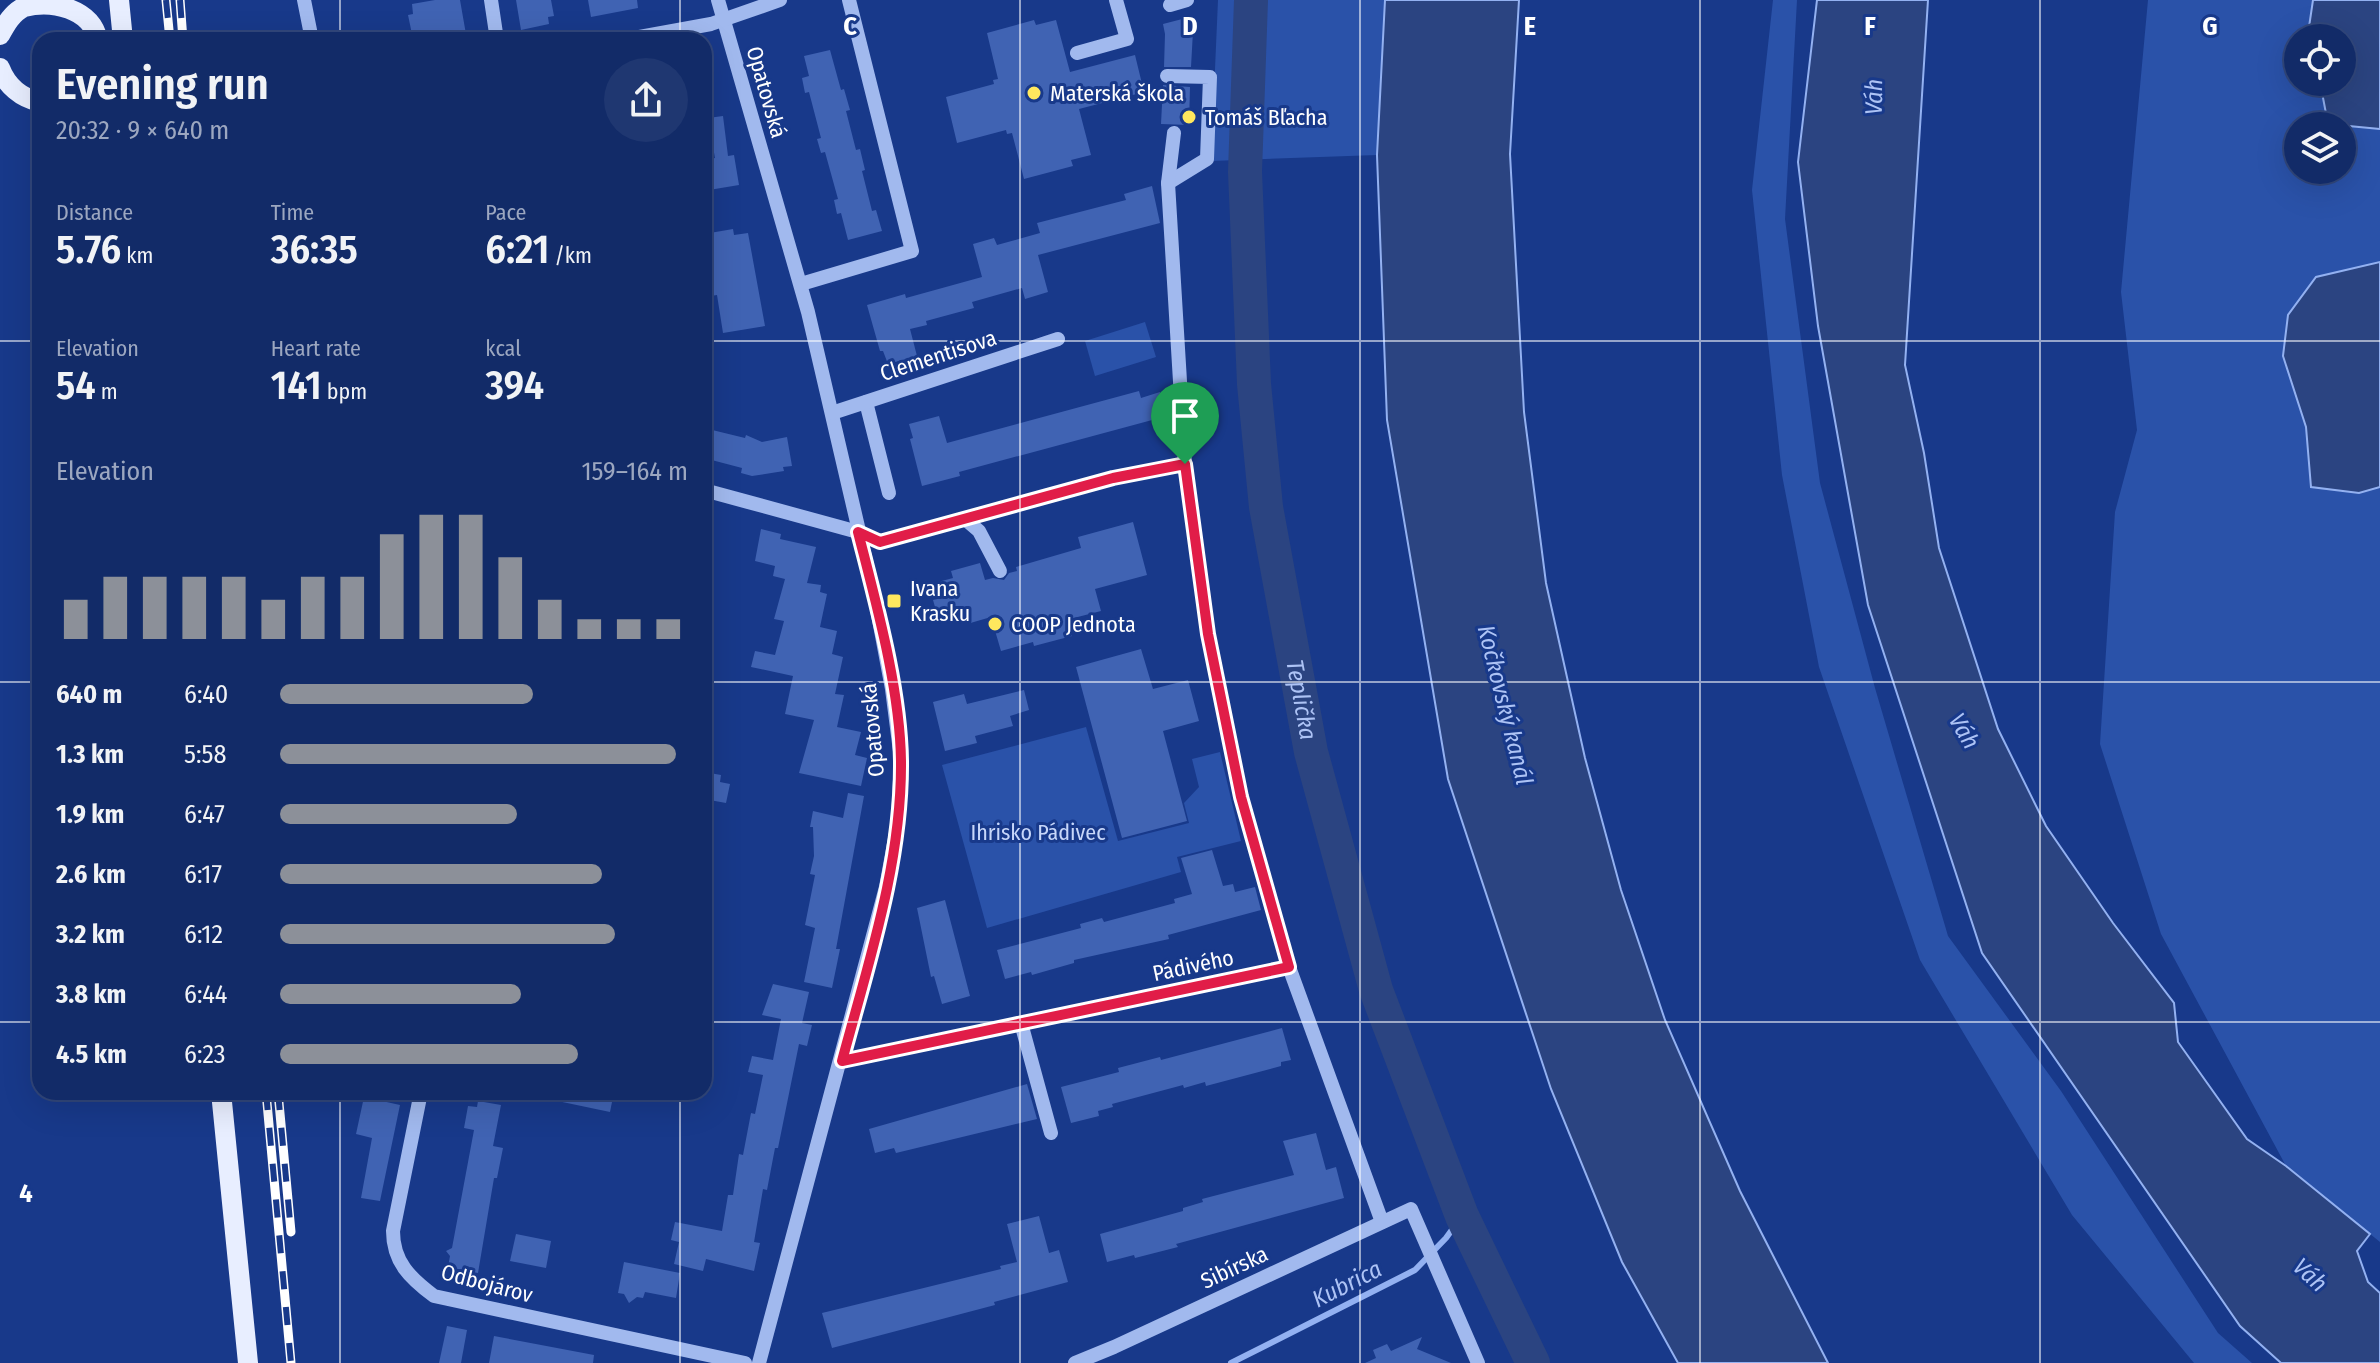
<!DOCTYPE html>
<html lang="en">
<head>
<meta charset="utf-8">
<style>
  body { margin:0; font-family:"Fira Sans Condensed",sans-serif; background:#1f3771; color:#f1f3f6; height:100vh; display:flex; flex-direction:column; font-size:30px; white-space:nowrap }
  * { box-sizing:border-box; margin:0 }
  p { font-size:26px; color:#9ca7c0 }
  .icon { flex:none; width:44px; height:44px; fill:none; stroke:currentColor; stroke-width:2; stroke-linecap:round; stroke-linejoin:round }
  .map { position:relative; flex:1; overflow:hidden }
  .sheet { position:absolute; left:32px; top:32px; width:680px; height:1068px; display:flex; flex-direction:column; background:#122b68; border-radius:24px; box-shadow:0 8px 32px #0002,0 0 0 2px #31477c }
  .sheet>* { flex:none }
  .controls { position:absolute; left:2284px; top:24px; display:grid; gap:16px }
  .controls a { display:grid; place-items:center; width:72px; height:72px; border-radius:50%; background:#122b68; box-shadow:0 8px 32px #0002,0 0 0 2px #31477c; font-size:40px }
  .pin { position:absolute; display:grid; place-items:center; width:68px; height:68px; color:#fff; margin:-82px -34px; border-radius:50% 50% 50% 0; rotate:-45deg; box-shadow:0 0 8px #0007 }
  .pin .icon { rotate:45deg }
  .round { display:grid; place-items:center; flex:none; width:84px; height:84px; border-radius:42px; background:#1f3771 }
  .head { display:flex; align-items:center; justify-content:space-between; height:136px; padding:0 24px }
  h1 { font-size:44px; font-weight:600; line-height:60px }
  .metrics { display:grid; grid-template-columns:repeat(3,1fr); gap:12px; height:136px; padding:8px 24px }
  .metrics div { display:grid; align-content:center }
  .metrics b { font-size:40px; font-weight:600 }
  .metrics small { font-size:22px; font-weight:400 }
  .metrics p { font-size:22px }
  .chart { height:224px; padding:16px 24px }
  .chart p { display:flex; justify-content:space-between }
  .chart svg { width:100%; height:144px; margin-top:8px; stroke:#8c9099; stroke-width:6 }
  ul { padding:0 24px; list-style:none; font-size:26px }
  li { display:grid; grid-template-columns:128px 96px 1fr; align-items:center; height:60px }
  li i { height:20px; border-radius:10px; background:#8c9099 }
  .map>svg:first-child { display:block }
</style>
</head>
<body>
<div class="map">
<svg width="2380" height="1363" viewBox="0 0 2380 1363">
  <rect width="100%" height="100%" fill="#18398a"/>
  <g fill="#2a52a9" fill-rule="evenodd">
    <polygon points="1218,0 1385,0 1377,155 1211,161"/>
    <polygon points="1773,0 1797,0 1785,219 1820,483 1875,688 1948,936 2061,1091 2218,1333 2252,1363 2194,1363 2072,1215 1920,960 1819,667 1782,475 1752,190"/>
    <path d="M2148,0H2313L2309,27L2311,38H2298V82H2320L2328,124L2380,129V262L2316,277L2283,356L2306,427L2311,487L2359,493L2380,487V1242L2286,1166L2161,934L2100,744L2115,512L2137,430L2121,292ZM2298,126H2342V170H2298Z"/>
    <polygon points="1145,322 1156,357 1095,376 1085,341"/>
    <polygon points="1086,727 1118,841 1189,823 1184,803 1199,787 1192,759 1220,752 1241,841 1177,857 1181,872 987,928 942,765"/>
  </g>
  <g fill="#2b4481" stroke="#93b1f1" stroke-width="2">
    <polygon points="1385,0 1519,0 1510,154 1524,412 1546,583 1585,758 1621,890 1665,1020 1740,1191 1828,1363 1678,1363 1622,1262 1551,1089 1448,779 1387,420 1377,155"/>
    <polygon points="1817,0 1928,0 1905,365 1924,453 1939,548 1998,729 2046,826 2113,923 2174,1003 2178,1042 2247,1139 2286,1166 2370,1234 2357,1251 2368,1282 2380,1293 2380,1363 2281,1363 2240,1326 1982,953 1868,605 1818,326 1798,162"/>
    <polygon points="2313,0 2380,0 2380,129 2328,124 2320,82 2342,82 2342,38 2311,38 2309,27"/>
    <polygon points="2380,262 2380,487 2359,493 2311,487 2306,427 2283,356 2288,315 2316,277"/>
  </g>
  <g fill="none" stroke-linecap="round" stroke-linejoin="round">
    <polyline stroke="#93b1f1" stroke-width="6" points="1231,1363 1415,1270 1446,1238 1462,1216"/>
    <path stroke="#2b4481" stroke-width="34" id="s1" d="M1251,0L1245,172L1254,384L1266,507L1311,752L1376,990L1462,1216L1533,1363"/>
  </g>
  <g fill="#4063b3">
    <polygon points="435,0 460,0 467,40 413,39 408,15 413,14 412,4"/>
    <polygon points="516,0 551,0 554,16 548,17 549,24 521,30"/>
    <polygon points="588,0 637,0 638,8 591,17"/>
    <polygon points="1190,17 1193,31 1191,67 1164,67 1165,34 1163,24"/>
    <polygon points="1034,20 1036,25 1056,20 1070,72 1135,55 1144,92 1079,109 1091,155 1071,160 1073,166 1024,179 1012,133 1007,134 1006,130 957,143 946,97 994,84 993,80 998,79 987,33"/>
    <polygon points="830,50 841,90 844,89 850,110 846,111 856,150 860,149 865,170 862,171 872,211 876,210 882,231 848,240 841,213 837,214 834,200 838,199 825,152 821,153 817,139 821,138 809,92 805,93 802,78 809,76 804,56"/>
    <polygon points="1163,85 1190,87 1189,125 1161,124"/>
    <polygon points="723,116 728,156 734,155 739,185 709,190 704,160 715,158 708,118"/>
    <polygon points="1152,186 1160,223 1038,255 1048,292 1025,299 1022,288 972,302 974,308 926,321 927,325 910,329 917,356 888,364 883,351 880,351 867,305 905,294 906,298 982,277 973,244 994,238 997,245 1040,233 1037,223 1126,200 1124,194"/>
    <polygon points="733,229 734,235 748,233 765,326 723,333 717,295 704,297 704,234"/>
    <polygon points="1139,391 1141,398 1160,392 1167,416 959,472 960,476 922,486 910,439 913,438 909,424 939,416 947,443"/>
    <polygon points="704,428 745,438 746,435 762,442 787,437 792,466 783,467 784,471 752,476 741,473 742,468 704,458"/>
    <polygon points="1133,522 1147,575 1095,589 1101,611 1066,620 1072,636 1034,646 1033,642 1001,651 991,617 967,624 962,608 937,614 933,600 942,598 938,582 953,578 951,571 980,563 985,580 993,578 1004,580 1009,573 1017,571 1016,567 1081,548 1078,537"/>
    <polygon points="761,529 781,534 780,539 816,547 807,583 821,585 820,592 827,594 820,627 837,631 832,654 843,657 835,694 844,695 837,727 861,732 855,755 867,758 861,786 799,773 814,720 785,714 793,676 751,667 755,651 775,655 784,621 774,619 785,579 773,576 775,566 755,561"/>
    <polygon points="1141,649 1153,689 1188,680 1199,721 1163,731 1187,821 1122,838 1076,667"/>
    <polygon points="1024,690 1029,710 1010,716 1013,726 975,736 977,743 945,751 933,702 964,694 967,704"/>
    <polygon points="704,772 721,775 720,782 730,784 726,803 704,799"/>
    <polygon points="848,793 864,796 836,949 840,949 832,988 804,982 815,928 805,925 815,875 810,874 814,856 813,827 810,827 813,811 843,818"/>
    <polygon points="1212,850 1223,886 1233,884 1235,892 1255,887 1261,910 1168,935 1169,939 1074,960 1074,963 1032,975 1031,972 1005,979 997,950 1081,928 1080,924 1102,918 1104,922 1175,903 1174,899 1192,894 1181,858"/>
    <polygon points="945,900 970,996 942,1004 934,976 931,977 917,908"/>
    <polygon points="773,984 809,992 802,1023 812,1025 807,1046 799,1044 778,1148 775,1148 767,1190 763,1189 754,1242 760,1243 754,1271 706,1259 703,1271 674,1264 679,1242 671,1240 675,1222 722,1231 728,1195 733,1195 739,1154 743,1155 751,1113 755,1114 763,1075 748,1072 752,1056 773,1060 781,1019 762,1015"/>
    <polygon points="1282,1028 1291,1060 1281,1062 1281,1066 1206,1086 1205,1082 1184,1088 1183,1085 1112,1104 1113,1107 1098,1111 1099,1116 1071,1123 1061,1087 1119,1072 1118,1068 1160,1057 1161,1060"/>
    <polygon points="1027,1084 1037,1119 896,1153 894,1148 875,1153 869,1129"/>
    <polygon points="549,1092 614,1092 610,1112 548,1099"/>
    <polygon points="364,1097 400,1105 380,1201 361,1198 372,1138 356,1134"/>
    <polygon points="478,1101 501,1105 493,1146 503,1148 497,1178 494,1178 478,1273 448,1267 450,1256 446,1251 452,1248 474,1130 464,1128 468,1106 477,1107"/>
    <polygon points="1316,1133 1326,1170 1336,1167 1344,1198 1176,1244 1178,1247 1135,1258 1134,1255 1107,1262 1100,1234 1183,1211 1183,1208 1203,1202 1202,1199 1294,1175 1283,1141"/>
    <polygon points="1039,1216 1049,1253 1059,1250 1068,1282 994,1302 995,1305 832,1348 822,1313 1001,1269 1000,1266 1017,1262 1007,1224"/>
    <polygon points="516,1234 551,1241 546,1268 510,1261"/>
    <polygon points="624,1262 680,1273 676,1298 645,1292 643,1298 637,1297 629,1303 624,1294 618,1293"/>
    <polygon points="447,1326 467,1330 461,1363 439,1363"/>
    <polygon points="494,1336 594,1355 593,1363 489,1363"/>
    <polygon points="1422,1337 1417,1349 1451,1363 1365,1363 1376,1358 1373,1350 1387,1344 1391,1351"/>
  </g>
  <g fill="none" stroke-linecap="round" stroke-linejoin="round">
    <g stroke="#a1b9ee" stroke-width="14">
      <polyline points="304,0 312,40"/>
      <polyline points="491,0 497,40"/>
      <polyline points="718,0 808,312 876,604 892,689 901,759 898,822 886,887 759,1363"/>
      <polyline points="1170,5 1187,0"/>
      <polyline points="623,40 711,24 780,0"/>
      <polyline points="1077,53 1127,39 1116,0"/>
      <polyline points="1167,76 1210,77 1207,159 1168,183"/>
      <polyline points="1174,133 1168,183 1185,464"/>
      <polyline points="801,284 912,251 849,0"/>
      <polyline points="866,402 889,493"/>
      <polyline points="832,413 1058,339"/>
      <polyline points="704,490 858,532 880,542 1113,478 1185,464 1208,634 1241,797 1289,967 1382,1222"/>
      <polyline points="965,519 979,531 1000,571"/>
      <polyline points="1021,1023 1051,1133"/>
      <polyline points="842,1061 1289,967"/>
      <path d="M421,1092L393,1231C393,1262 410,1278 434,1296L745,1363"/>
      <polyline points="1075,1363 1114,1347 1411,1209 1478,1363"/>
    </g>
    <g stroke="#e8eeff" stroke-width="20">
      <polyline points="119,0 123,40"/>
      <path d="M0,35C6,24 12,13 24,7C52,0 91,8 98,40"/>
      <path d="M0,68C7,86 21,98 40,102"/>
      <polyline points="221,1092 248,1363"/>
    </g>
    <g stroke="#fff" stroke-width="9">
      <g id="rail">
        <polyline points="166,0 170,40"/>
        <polyline points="180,0 183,40"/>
        <polyline points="266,1092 291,1363"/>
        <polyline points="278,1092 291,1232"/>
      </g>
    </g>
    <use href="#rail" stroke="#18398a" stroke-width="6" stroke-dasharray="18" stroke-linecap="butt"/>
  </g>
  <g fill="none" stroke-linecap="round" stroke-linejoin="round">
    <g stroke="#fff" stroke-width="16">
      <path id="route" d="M1185,464L1208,634L1241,797L1289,967L842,1061C868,964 902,863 901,761C900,688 876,603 858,532L880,542L1113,478Z"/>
    </g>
    <use href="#route" stroke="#e11d48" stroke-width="10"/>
  </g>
  <path fill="none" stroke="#fff" stroke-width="2" stroke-opacity="0.55" d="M340,0V40M680,0V40M1020,0V1363M1360,0V1363M1700,0V1363M2040,0V1363M0,341H40M704,341H2380M0,682H40M704,682H2380M0,1022H40M704,1022H2380M340,1092V1363M680,1092V1363"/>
  <g fill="#ffe85e" stroke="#18398a" stroke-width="3">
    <circle cx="1034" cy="93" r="8"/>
    <circle cx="1189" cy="117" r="8"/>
    <rect x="886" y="593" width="16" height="16" rx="4"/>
    <circle cx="995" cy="624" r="8"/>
  </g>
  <g text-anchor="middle" stroke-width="6" stroke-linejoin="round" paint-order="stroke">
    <g font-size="22" fill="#fff" stroke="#18398a">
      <text transform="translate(767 92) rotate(74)" y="8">Opatovská</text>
      <text transform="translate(938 355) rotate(-18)" y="8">Clementisova</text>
      <text transform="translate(872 730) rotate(-95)" y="8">Opatovská</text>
      <text transform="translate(1193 965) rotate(-12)" y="8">Pádivého</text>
      <text transform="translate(1234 1267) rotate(-25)" y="8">Sibírska</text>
      <text transform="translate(487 1283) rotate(15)" y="8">Odbojárov</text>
    </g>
    <g font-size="22" fill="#fff" stroke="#18398a" text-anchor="start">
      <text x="1050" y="101">Materská škola</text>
      <text x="1205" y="125">Tomáš Bľacha</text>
      <text x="910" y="596">Ivana<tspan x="910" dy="25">Krasku</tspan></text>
      <text x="1011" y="632">COOP Jednota</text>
    </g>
    <g font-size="22" fill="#c7d7fa" stroke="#18398a">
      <text x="1038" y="840">Ihrisko Pádivec</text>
    </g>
    <g font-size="24" font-style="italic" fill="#adc3f5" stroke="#18398a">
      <text transform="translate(1874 97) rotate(-89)" y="8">Váh</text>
      <text dy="8" stroke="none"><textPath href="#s1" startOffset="704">Teplička</textPath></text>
      <text transform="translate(1505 705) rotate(76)" y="8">Kočkovský kanál</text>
      <text transform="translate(1964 731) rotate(60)" y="8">Váh</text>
      <text transform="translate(2310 1275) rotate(43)" y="8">Váh</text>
      <text transform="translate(1347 1284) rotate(-27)" y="8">Kubrica</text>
    </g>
  </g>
  <g font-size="26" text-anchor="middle" font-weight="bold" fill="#fff" stroke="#18398a" stroke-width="6" stroke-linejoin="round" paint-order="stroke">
    <text x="850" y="35">C</text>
    <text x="1190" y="35">D</text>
    <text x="1530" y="35">E</text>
    <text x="1870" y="35">F</text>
    <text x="2210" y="35">G</text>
    <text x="26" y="1202">4</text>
  </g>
</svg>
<div class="controls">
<a><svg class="icon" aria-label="locate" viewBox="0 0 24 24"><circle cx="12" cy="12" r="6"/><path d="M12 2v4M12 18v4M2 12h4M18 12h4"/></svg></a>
<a><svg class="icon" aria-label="layers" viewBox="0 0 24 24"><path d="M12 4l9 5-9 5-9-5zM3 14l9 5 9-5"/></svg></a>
</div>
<div class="pin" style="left:1185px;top:464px;background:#1e9e55"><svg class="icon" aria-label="arrive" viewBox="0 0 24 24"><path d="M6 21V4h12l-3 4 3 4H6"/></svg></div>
<section class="sheet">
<div class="head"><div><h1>Evening run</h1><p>20:32 · 9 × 640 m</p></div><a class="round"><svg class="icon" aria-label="share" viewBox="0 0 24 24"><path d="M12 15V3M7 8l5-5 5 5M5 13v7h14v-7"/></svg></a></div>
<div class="metrics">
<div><p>Distance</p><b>5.76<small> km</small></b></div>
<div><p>Time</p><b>36:35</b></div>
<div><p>Pace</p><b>6:21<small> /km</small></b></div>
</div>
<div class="metrics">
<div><p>Elevation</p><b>54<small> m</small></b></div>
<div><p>Heart rate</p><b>141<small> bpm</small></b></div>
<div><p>kcal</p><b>394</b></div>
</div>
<div class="chart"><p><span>Elevation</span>159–164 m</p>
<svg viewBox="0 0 160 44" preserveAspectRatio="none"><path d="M5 44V32M15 44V25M25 44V25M35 44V25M45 44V25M55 44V32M65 44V25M75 44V25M85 44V12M95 44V6M105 44V6M115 44V19M125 44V32M135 44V38M145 44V38M155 44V38"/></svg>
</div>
<ul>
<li><b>640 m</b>6:40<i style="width:62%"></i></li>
<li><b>1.3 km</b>5:58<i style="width:97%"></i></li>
<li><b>1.9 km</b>6:47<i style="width:58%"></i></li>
<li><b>2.6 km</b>6:17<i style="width:79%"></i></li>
<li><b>3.2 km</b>6:12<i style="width:82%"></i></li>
<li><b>3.8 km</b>6:44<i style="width:59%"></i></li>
<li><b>4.5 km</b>6:23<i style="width:73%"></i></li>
</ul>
</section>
</div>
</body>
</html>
